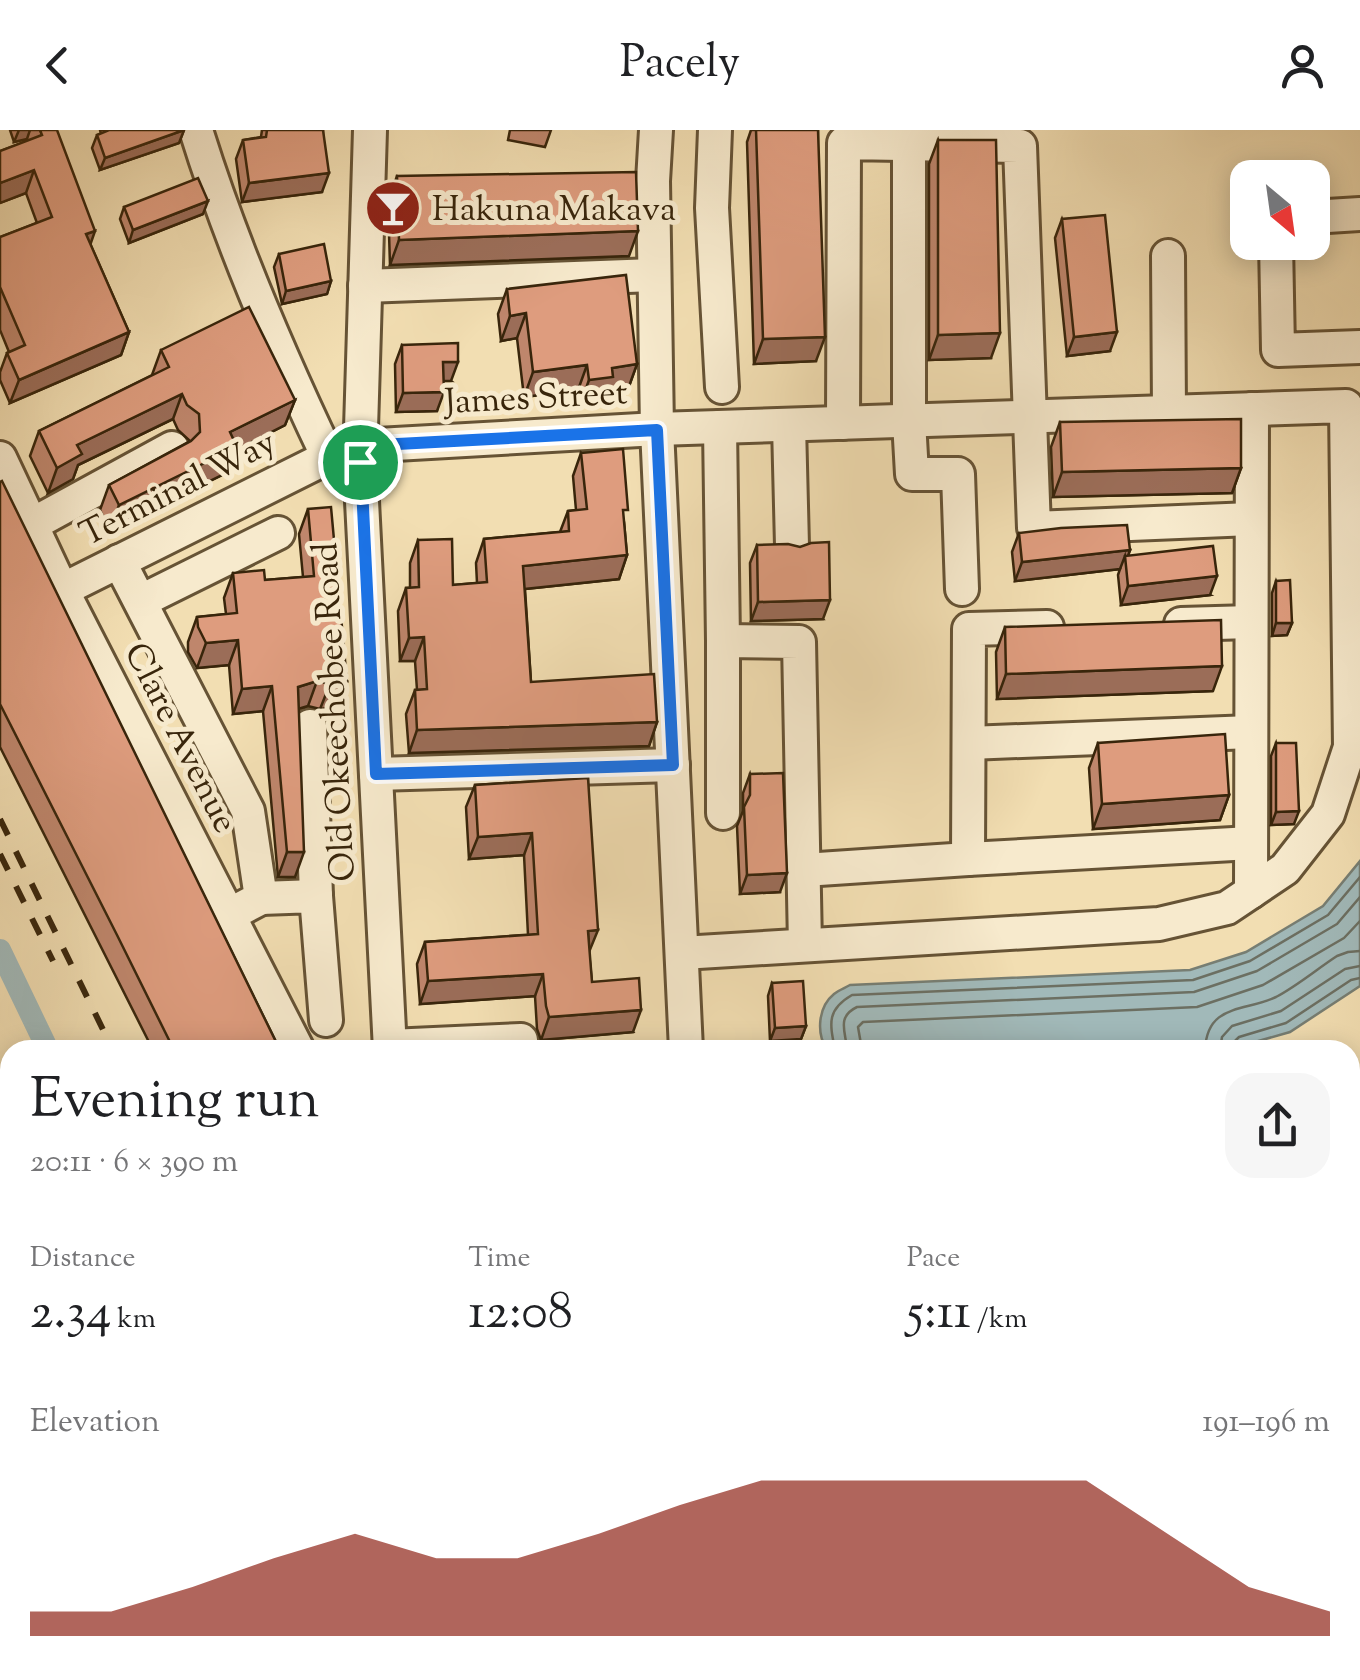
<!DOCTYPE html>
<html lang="en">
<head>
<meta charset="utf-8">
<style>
  body { margin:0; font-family:"Sorts Mill Goudy",serif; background:#f6f6f6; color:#202124; height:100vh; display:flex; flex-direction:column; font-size:38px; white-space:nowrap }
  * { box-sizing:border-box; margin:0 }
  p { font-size:32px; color:#757577 }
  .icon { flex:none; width:55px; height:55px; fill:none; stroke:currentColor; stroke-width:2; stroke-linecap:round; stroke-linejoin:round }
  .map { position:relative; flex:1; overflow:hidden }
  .details { position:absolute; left:0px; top:910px; width:1360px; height:640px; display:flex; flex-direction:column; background:#fff; border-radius:30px 30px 0 0; box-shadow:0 5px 25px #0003 }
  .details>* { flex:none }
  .needle { width:65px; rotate:151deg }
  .controls { position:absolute; left:1230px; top:30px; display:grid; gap:20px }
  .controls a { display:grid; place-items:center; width:100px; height:100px; border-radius:20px; background:#fff; box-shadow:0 5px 25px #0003; font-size:50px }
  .pin { position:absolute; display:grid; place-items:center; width:85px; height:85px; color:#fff; margin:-42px; border:5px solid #fff; border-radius:50%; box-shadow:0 2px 10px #0007 }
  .round { display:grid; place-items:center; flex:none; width:105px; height:105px; border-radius:30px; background:#f6f6f6 }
  .summary { display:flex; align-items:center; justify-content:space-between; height:170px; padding:0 30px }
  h1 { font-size:55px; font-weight:600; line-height:75px }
  .stats { display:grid; grid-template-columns:repeat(3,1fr); gap:15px; height:170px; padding:10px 30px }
  .stats div { display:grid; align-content:center }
  .stats b { font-size:50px; font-weight:600 }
  .stats small { font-size:28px; font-weight:400 }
  .stats p { font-size:28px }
  .chart { height:280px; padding:20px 30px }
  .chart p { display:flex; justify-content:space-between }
  .chart svg { width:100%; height:180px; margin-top:10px; fill:#8f2418; opacity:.7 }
  header { display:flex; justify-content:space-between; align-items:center; height:130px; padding:0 30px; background:#fff; font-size:45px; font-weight:600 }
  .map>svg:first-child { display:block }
</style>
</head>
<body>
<header><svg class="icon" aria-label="back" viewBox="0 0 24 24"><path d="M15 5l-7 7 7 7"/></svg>Pacely<svg class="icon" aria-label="person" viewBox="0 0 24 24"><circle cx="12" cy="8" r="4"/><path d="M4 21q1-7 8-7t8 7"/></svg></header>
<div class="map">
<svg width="1360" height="1550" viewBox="0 0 1360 1550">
  <rect width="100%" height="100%" fill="#f2deb2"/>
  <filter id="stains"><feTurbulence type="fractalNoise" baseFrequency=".002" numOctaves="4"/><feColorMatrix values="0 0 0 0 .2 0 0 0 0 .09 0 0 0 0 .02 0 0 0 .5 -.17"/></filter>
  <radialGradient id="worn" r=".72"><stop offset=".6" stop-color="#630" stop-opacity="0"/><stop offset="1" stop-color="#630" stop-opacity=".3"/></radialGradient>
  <polygon fill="#bcc18b" stroke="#7a734b" stroke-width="2.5" points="0,1084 10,1104 10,1540 231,1540 236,1550 0,1550"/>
  <g fill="#a1b9b9" stroke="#777e73" stroke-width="2.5">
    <path d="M1360,731V856L1290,902L1227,920H827C816,903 818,877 834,864C839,860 845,858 850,855L1190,840L1246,822L1323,776Z"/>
    <polygon points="0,1171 10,1190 10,1273 0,1270"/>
    <polygon points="143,1540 188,1540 198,1550 142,1550"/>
  </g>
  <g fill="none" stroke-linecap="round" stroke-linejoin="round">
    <g stroke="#6c6f62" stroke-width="2.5">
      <path d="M835,920C830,894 826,880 852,865L1193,850L1250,831L1328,785L1360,747"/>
      <path d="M847,920C846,902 836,887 857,877L1194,862L1257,841L1337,794L1360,767"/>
      <polyline points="862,920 858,897 863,892 1197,877 1263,855 1344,808 1360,791"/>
      <path d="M1205,920C1207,873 1245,882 1276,867C1297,856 1317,839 1337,826L1348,822L1360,821"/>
      <polyline points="1220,920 1222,907 1232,896 1281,881 1345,839 1360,836"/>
      <polyline points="1233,920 1234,912 1239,907 1286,893 1351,850 1360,848"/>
    </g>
    <polyline stroke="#a1b9b9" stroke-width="22" points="0,820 48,920"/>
    <g stroke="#665335" stroke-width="38">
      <g id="minor">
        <path d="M196,0C231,113 277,220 328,327L360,332"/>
        <polyline points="370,0 360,332 390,920"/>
        <polyline points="656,0 653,51 657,299 686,920"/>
        <polyline points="715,0 712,78 722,257"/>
        <polyline points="909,14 909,291 912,344 958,344 962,459"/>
        <polyline points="1312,87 1360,84"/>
        <polyline points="1276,112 1278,220 1360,217"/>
        <polyline points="1168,126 1169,282"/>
        <polyline points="365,156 654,145"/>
        <polyline points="843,293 844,13 1020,16 1034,398 1251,389"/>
        <polyline points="789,295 792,416"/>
        <polyline points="720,297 723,511"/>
        <polyline points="360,316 657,299 1346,276 1350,617 1328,684 1285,739 1227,778 1159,794 682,823"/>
        <polyline points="0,328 62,460 298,920"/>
        <polyline points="31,395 172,318"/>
        <polyline points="119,431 248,681 261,768 229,785"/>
        <polyline points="62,460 328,327"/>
        <polyline points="141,471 278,403"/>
        <polyline points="1181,494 1251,492"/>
        <polyline points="310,596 316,766"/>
        <polyline points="969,613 1251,602"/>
        <polyline points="376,644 673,635"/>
        <polyline points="723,683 723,511 799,512 805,815"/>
        <polyline points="968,729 1251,713"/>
        <polyline points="804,740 968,729 969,499 1047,497"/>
        <polyline points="1251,762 1252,279"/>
        <polyline points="261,768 316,766 326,890"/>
        <polyline points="390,916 521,910"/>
        <polyline points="0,990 10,1010"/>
        <polyline points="281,1540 287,1550"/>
        <polyline points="519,1540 525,1550"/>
        <polyline points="705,1540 705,1550"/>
        <polyline points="844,1540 844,1550"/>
        <polyline points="323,1550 341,1540"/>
        <polyline points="419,1550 419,1540"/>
        <polyline points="1202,1550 1219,1540"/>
      </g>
    </g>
    <g stroke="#38250b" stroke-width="45">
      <g id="major">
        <polyline points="1350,1499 1360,1491"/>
        <polyline points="1297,1550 1307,1540"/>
      </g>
    </g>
    <g stroke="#38250b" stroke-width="4" stroke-dasharray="8 5" stroke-linecap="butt">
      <polyline points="0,1086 10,1106"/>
      <polyline points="0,1306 10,1312"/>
      <polyline points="228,1540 231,1550"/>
      <polyline points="101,1550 106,1540"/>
    </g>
    <use href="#minor" stroke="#f7eacd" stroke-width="32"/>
    <use href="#major" stroke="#f2deb2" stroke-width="40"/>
    <g stroke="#38250b" stroke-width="6" stroke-dasharray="18 18" stroke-linecap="butt">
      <polyline points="0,689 113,920"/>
      <polyline points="0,724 53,831"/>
      <polyline points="406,1540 411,1550"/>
      <polyline points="424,1540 430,1550"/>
    </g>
  </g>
  <g fill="#bf866c" stroke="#38250b" stroke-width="2.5">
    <polygon points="10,0 40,0 129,202 121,225 10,273 0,250 0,242 7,223 9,222 0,200 0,107 37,93 26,63 0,73 0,21 28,11 27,9 14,12"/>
    <polygon points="100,0 184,0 179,13 100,40 92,18 97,5 101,4"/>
    <polygon points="262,0 323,0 322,62 242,72 236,29 243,10 261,7"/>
    <polygon points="510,0 551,0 545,17 508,10"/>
    <polygon points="751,0 818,0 816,231 754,234 747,12"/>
    <polygon points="938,10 991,228 929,230 929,34"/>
    <polygon points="397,46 629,126 390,135 388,71"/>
    <polygon points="124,77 203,84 129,113 120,89"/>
    <polygon points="1062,89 1110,221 1067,226 1055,108"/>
    <polygon points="279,124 331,151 327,164 282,174 274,137"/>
    <polygon points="507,159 637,234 628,259 608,262 604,272 580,275 578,260 524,267 517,208 501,211 498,184"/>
    <polygon points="402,215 451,251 443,251 437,281 396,282 395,234"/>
    <polygon points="161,220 295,270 285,295 236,320 228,342 110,400 100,380 109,355 190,311 178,300 173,289 78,335 73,349 48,363 30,326 39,301 152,245"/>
    <polygon points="1060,292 1241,338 1232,363 1053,367 1051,317"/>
    <polygon points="581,323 624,392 627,425 619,449 525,459 531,552 657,592 649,616 409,623 406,584 415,560 417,560 415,531 400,531 398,481 406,458 410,458 410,433 418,410 453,455 477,453 476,433 484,409 560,402 568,381 576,380 573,346"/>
    <polygon points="0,352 280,920 153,920 0,617"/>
    <polygon points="308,379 338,577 320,579 308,576 298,579 295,747 278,747 263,581 233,584 229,535 197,538 188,522 188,512 197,487 226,484 224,468 233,443 265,450 303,447 299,404"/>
    <polygon points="1019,403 1130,420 1128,425 1210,465 1121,475 1118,445 1120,439 1015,451 1012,422"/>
    <polygon points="757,415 823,489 751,491 750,433"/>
    <polygon points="1276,451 1292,493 1287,505 1272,506 1272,463"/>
    <polygon points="1005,497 1213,561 997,569 996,522"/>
    <polygon points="1098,613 1229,665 1220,690 1093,699 1089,638"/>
    <polygon points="1276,613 1294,694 1271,695 1271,626"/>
    <polygon points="750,644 780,762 740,764 737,696 743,681 743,663"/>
    <polygon points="588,648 589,822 592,852 633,902 541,910 537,899 535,866 420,874 417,834 425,812 528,805 524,725 469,729 466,677 475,655"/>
    <polygon points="772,853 806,896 801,909 770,911 768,866"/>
  </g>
  <g fill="#9b6d58" stroke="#38250b" stroke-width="2.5">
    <polygon points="19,0 30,0 27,9 14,12"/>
    <polygon points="184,0 179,13 100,40 105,28"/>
    <polygon points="34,40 26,63 0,73 0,53"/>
    <polygon points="329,43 322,62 242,72 249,53"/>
    <polygon points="208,71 203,84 129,113 133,100"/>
    <polygon points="95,101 87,124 86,104"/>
    <polygon points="638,101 629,126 390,135 399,110"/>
    <polygon points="331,151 327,164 282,174 286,161"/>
    <polygon points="526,183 517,208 501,211 510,186"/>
    <polygon points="129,202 121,225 10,273 19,250"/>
    <polygon points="1117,202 1110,221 1067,226 1074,207"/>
    <polygon points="1000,203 991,228 929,230 938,205"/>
    <polygon points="825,207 816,231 754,234 763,209"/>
    <polygon points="443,232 458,232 451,251 436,251"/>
    <polygon points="637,234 628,259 608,262 604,272 580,275 589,250 612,238"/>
    <polygon points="587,235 578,260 524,267 533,242"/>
    <polygon points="444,262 437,281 396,282 403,263"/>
    <polygon points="182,264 173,289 78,335 73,349 48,363 57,338 77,315"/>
    <polygon points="295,270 285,295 236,320 228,342 110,400 119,375 230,302"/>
    <polygon points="1241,338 1232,363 1053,367 1062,342"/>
    <polygon points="1130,420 1126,432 1125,426 1120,439 1015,451 1022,432"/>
    <polygon points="627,425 619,449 515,460 523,436"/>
    <polygon points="1217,446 1210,465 1121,475 1128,456"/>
    <polygon points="830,470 823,489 751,491 758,472"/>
    <polygon points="1276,493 1292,493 1287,505 1272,506"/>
    <polygon points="424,507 415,531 400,531 409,508"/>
    <polygon points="238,510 229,535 197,538 206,513"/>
    <polygon points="1222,536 1213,561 997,569 1006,544"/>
    <polygon points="317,551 308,576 288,582 298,557"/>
    <polygon points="347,552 338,577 320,579 330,554"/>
    <polygon points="272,556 263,581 233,584 242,559"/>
    <polygon points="657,592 649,616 409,623 417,600"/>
    <polygon points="1229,665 1220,690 1093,699 1102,674"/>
    <polygon points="1299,681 1294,694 1271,695 1276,682"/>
    <polygon points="532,703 524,725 469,729 478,707"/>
    <polygon points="287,722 304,722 295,747 278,747"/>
    <polygon points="787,743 780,762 740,764 747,745"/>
    <polygon points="598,800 589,822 588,801"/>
    <polygon points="543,844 535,866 420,874 428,851"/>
    <polygon points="641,880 633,902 541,910 549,887"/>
    <polygon points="806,896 801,909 770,911 775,898"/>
  </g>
  <g fill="#de9c7e" stroke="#38250b" stroke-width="2.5">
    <polygon points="40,0 57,0 95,101 86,104 129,202 19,250 7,223 25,215 0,157 0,107 52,87 34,40 0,53 0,21 42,5"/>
    <polygon points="109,0 184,0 105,28 97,5"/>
    <polygon points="267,0 323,0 329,43 249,53 243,10 266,7"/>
    <polygon points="756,0 818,0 825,207 763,209"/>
    <polygon points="938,10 996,10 1000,203 938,205"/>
    <polygon points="636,42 638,101 399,110 397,46"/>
    <polygon points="198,48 208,71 133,100 124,77"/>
    <polygon points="1105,85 1117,202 1074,207 1062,89"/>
    <polygon points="324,114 331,151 286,161 279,124"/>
    <polygon points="626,145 637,234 612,238 613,247 589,250 587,235 533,242 526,183 510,186 507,159"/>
    <polygon points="249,177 295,270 230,302 237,317 119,375 109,355 191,311 200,302 199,284 187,275 182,264 77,315 82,324 57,338 39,301 169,237 161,220"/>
    <polygon points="458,213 458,232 443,232 444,262 403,263 402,215"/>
    <polygon points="1241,289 1241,338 1062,342 1060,292"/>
    <polygon points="623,319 628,380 623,380 627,425 523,436 531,552 654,544 657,592 417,600 415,560 427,559 424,507 409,508 406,458 419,457 418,410 452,409 453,455 487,452 484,409 569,401 568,381 587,379 581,323"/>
    <polygon points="2,351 280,920 174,920 117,805 0,574 0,352"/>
    <polygon points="331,377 347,552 330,554 317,551 298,557 304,722 287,722 272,556 242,559 238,510 206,513 198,497 197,487 237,483 233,443 264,440 265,450 314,446 308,379"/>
    <polygon points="1127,395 1130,420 1022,432 1019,403 1061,398"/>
    <polygon points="829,412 830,470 758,472 757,415 788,414 800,417 811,413"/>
    <polygon points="1213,416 1217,446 1128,456 1125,426"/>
    <polygon points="1290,450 1292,493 1276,493 1276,451"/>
    <polygon points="1221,490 1222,536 1006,544 1005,497"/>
    <polygon points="1225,604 1229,665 1102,674 1098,613"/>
    <polygon points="1276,613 1296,613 1299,681 1276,682"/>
    <polygon points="783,643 787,743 747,745 744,677 750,665 750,644"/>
    <polygon points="588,648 598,800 588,801 592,852 639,848 641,880 549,887 546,876 543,844 428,851 425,812 538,804 532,703 478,707 475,655"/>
    <polygon points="803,851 806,896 775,898 772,853"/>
  </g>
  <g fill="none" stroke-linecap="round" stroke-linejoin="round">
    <g stroke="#fff" stroke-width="20">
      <polygon id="route" points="657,300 673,635 376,644 360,316"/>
    </g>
    <use href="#route" stroke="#1a73e8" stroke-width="12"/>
  </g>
  <defs>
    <g id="bar-disc" transform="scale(2.875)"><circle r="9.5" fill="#8f2418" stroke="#f7eacd"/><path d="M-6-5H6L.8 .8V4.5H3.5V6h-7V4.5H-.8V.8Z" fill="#fff"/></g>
  </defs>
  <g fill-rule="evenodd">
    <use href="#bar-disc" x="393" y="78"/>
  </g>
  <g text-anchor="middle" stroke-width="10" stroke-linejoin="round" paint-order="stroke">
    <g font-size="35" fill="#38250b" stroke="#f7eacd" text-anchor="start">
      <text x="432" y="90">Hakuna Makava</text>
    </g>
    <g font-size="35" fill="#38250b" stroke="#f7eacd">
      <text transform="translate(536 266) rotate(-3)" y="12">James Street</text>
      <text transform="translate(177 357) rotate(-27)" y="12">Terminal Way</text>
      <text transform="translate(333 582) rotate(-93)" y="12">Old Okeechobee Road</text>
      <text transform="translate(182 607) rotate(63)" y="12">Clare Avenue</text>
    </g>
  </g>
  <rect width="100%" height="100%" filter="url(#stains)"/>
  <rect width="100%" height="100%" fill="url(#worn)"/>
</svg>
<div class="controls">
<a><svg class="needle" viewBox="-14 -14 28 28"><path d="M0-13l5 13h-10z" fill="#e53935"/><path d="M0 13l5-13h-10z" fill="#757577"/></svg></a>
</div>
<div class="pin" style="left:360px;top:332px;background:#1e9e55"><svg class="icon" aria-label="arrive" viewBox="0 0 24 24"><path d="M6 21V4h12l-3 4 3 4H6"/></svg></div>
<section class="details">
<div class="summary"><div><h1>Evening run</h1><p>20:11 · 6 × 390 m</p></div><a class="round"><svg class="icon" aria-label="share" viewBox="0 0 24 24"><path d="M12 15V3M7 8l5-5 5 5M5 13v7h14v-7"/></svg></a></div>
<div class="stats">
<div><p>Distance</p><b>2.34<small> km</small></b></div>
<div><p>Time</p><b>12:08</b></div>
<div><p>Pace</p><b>5:11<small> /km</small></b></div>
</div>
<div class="chart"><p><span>Elevation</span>191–196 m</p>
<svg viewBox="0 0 160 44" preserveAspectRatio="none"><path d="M0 44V38L10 38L20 32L30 25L40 19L50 25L60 25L70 19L80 12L90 6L100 6L110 6L120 6L130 6L140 19L150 32L160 38V44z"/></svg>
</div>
</section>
</div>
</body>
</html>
